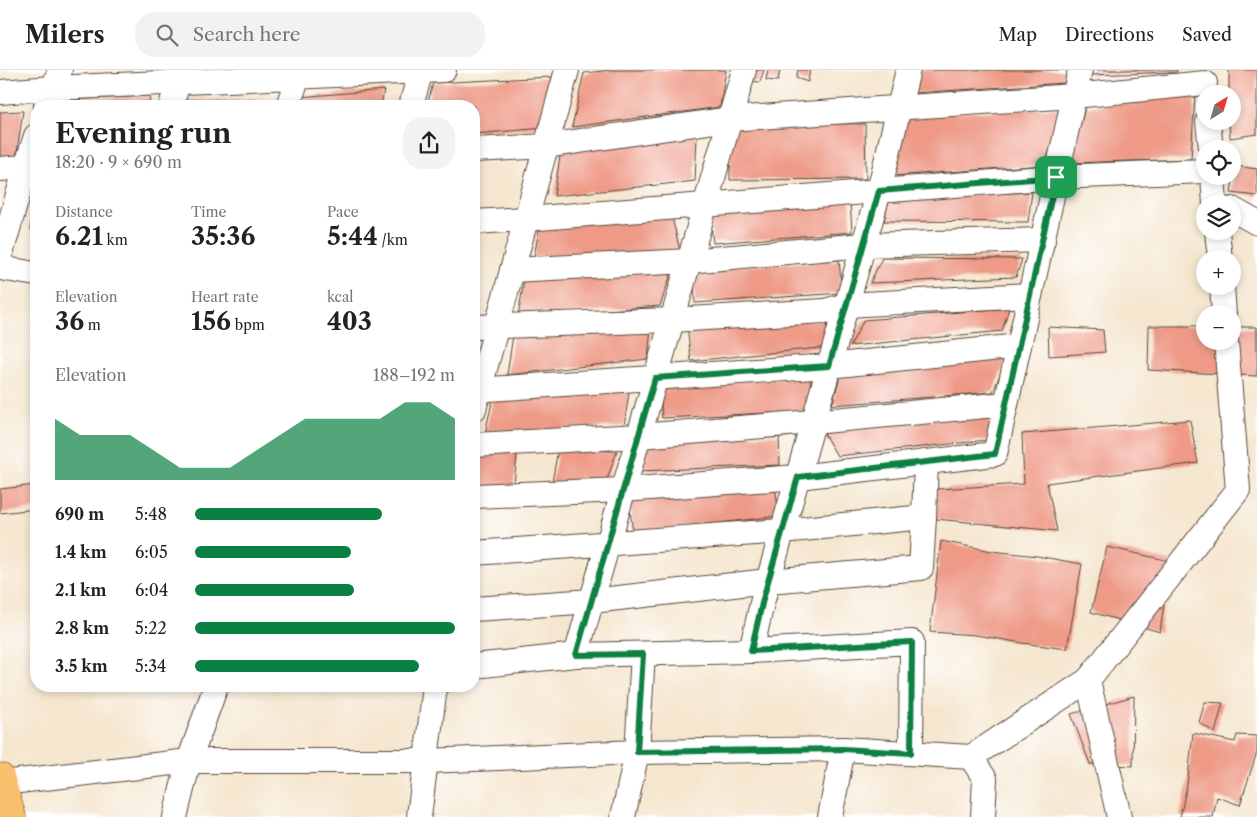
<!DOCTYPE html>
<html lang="en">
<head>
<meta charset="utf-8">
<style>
  body { margin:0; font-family:"Libre Caslon Text",serif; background:#f2f2f2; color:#222; height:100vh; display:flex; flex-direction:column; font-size:19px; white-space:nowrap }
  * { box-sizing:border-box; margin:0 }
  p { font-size:16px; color:#767676 }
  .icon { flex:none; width:28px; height:28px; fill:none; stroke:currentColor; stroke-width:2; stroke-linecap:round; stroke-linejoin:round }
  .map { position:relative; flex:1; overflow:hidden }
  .side { position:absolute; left:30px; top:30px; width:450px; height:592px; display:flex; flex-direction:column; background:#fff; border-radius:20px; box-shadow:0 2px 8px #0003 }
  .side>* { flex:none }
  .needle { width:32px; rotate:37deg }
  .controls { position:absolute; left:1196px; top:15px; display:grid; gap:10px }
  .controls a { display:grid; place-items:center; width:45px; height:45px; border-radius:50%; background:#fff; box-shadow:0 2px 8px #0003; font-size:25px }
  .pin { position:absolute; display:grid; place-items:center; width:42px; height:42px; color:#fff; margin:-21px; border-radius:10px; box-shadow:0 2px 8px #0006 }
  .round { display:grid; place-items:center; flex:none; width:52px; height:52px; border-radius:20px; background:#f2f2f2 }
  .head { display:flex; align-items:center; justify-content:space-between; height:85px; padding:0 25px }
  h1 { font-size:28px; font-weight:700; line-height:38px }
  .figures { display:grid; grid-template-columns:repeat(3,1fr); gap:8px; height:85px; padding:5px 25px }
  .figures div { display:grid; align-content:center }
  .figures b { font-size:25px; font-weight:700 }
  .figures small { font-size:14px; font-weight:400 }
  .figures p { font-size:14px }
  .chart { height:140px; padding:10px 25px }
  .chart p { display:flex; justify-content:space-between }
  .chart svg { width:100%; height:90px; margin-top:5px; fill:#0b8043; opacity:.7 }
  ul { padding:0 25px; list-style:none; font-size:16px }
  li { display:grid; grid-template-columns:80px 60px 1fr; align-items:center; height:38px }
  li i { height:12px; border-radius:6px; background:#0b8043 }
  header { display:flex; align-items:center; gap:30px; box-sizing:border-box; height:70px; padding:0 25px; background:#fff; border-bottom:1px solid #e0e0e0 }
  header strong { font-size:24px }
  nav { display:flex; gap:28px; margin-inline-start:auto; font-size:18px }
  .search { width:350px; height:45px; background:#f2f2f2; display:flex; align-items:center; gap:12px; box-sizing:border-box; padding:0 18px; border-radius:20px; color:#767676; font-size:19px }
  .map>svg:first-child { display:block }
</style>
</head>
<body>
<header>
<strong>Milers</strong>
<div class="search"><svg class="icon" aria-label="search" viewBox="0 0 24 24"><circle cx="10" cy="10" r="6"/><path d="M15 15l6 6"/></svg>Search here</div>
<nav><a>Map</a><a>Directions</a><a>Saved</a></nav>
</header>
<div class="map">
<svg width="1257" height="747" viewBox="0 0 1257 747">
  <rect width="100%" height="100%" fill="#fff"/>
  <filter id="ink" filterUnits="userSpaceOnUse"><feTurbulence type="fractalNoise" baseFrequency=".02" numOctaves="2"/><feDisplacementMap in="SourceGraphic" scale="10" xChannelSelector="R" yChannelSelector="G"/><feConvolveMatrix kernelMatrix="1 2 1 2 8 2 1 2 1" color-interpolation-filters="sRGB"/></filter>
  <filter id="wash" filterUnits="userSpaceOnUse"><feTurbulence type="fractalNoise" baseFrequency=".0096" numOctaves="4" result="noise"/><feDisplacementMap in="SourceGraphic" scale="20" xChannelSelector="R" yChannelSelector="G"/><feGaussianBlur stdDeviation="1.12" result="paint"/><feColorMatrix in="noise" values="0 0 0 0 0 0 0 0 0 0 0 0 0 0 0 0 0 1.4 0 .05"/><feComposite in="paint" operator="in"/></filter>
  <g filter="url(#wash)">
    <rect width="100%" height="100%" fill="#f5e6cf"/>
    <g id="blocks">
      <g fill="#ee9a86">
        <polygon points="612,0 726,0 720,37 572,57 584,3"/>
        <polygon points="751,0 764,0 760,12 747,11"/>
        <polygon points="768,0 780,0 778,11 766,10"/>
        <polygon points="798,0 810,0 808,12 796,8"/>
        <polygon points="919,0 1068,0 1065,13 912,23"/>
        <polygon points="1091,0 1177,0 1177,2 1090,5"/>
        <polygon points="1229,0 1257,0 1257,64 1230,68 1229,51 1232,51 1232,24 1229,24"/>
        <polygon points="552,7 544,58 474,64 474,36 427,36 433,13"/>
        <polygon points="384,20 381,36 295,36 298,27"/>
        <polygon points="1195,24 1191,89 1071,93 1085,37"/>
        <polygon points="150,26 149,36 66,36 67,30"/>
        <polygon points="175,30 269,30 267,36 174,36"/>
        <polygon points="1063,38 1045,95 892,106 906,45"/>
        <polygon points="23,41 16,89 0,91 0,42"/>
        <polygon points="730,54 865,54 866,109 730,110"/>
        <polygon points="697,66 695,111 554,126 562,73"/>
        <polygon points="1235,96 1257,99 1257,126 1231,123"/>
        <polygon points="35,120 36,120 36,159 30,159"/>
        <polygon points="1032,122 1028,152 884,151 889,129"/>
        <polygon points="850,131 852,162 713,173 710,143"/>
        <polygon points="671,143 680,181 534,187 540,154"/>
        <polygon points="882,188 1022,189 1016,207 870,213"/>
        <polygon points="839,190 842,223 695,233 693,199"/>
        <polygon points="672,201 660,236 518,247 524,210"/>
        <polygon points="1009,238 1002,261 850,276 864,250"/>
        <polygon points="825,241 829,277 691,291 687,255"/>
        <polygon points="1149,256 1205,256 1205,271 1232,271 1232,257 1257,257 1257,306 1148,300"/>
        <polygon points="1048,257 1103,260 1105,282 1049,286"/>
        <polygon points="651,258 648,289 507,305 513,265"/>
        <polygon points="1007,287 993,322 832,335 841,304"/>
        <polygon points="810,308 812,341 662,348 660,315"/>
        <polygon points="630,316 624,356 485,363 494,324"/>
        <polygon points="993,343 988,370 837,386 823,362"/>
        <polygon points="1190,350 1198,393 1047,413 1057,461 936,449 937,419 1024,414 1022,364"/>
        <polygon points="779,365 780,395 641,401 641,368"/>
        <polygon points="479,376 518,376 513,423 474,421 474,402"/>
        <polygon points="558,379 617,381 605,415 551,418"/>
        <polygon points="774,408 779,446 633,463 628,425"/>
        <polygon points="36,415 36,439 0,443 0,419"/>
        <polygon points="941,471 992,481 1037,486 1082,494 1067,579 1022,573 976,565 930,562"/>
        <polygon points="1107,477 1170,491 1160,562 1091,542"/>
        <polygon points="1134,626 1133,696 1090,694 1071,644"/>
        <polygon points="1205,632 1223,633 1215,663 1199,652"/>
        <polygon points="1193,663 1235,672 1237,665 1257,666 1257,682 1240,735 1217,727 1213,747 1180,747 1187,715"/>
      </g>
    </g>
  </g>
  <g filter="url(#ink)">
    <use href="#blocks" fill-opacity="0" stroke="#574639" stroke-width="1"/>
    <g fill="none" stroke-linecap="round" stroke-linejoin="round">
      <g stroke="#574639" stroke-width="26">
        <g id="minor">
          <polyline points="0,22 53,18 444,0"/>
          <polyline points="46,36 60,0"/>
          <polyline points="171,36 182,0"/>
          <polyline points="288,36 300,0"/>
          <polyline points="411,36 421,0"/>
          <polyline points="1208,51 1211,79"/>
          <polyline points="474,80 546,76 729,49 1074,26 1205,13"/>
          <polyline points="0,99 36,96"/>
          <polyline points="1213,106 1215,134"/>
          <polyline points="1232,139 1257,153"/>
          <polyline points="474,152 526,149 1056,107 1205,101"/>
          <polyline points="1217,161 1220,189"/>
          <polyline points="0,187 26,97 36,66"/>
          <polyline points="0,198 36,204"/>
          <polyline points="512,200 689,191 863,175 1043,170"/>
          <polyline points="1222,216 1224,244"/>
          <polyline points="474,257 672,250 825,241 846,235 1030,225"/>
          <polyline points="474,320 829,296 1019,276"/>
          <polyline points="474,339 567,0"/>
          <polyline points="474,375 639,366 813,352 1006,334"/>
          <polyline points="474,426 623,420 798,407 995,384 1080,0"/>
          <polyline points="474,483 782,461 924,447"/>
          <polyline points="474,539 592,531 768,511 921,498 924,447 926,392"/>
          <polyline points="751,581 763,529 879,121 908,0"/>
          <polyline points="576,585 744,0"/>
          <polyline points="474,596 576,585 751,581 912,572 911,683"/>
          <polyline points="971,687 985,709 983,747"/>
          <polyline points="2,713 189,691 426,691 637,682 843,679 971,687 1088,610"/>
          <polyline points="175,747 189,691 216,616"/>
          <polyline points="419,747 435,616"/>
          <polyline points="623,747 637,682 643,584"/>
          <polyline points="830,747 843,679"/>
          <polyline points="1119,747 1088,610 1238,420 1226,271"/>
        </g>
      </g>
      <g stroke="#574639" stroke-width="29">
        <polyline id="highway" points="0,707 12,747"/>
      </g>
      <use href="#minor" stroke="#fff" stroke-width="24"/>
      <use href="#highway" stroke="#f8bf6c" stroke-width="28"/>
    </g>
  </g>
  <g fill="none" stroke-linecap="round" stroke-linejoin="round" filter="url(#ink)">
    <g stroke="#fff" stroke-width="10">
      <polygon id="route" points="1056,107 995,384 798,407 763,529 751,581 912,572 911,683 843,679 637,682 643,584 576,585 655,308 829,296 879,121"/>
    </g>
    <use href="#route" stroke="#0b8043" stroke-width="6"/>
  </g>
</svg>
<div class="controls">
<a><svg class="needle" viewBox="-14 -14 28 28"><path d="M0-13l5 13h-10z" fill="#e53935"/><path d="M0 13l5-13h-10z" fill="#767676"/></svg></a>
<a><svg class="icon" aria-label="locate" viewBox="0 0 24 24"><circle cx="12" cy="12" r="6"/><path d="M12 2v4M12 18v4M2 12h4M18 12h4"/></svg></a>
<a><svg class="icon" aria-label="layers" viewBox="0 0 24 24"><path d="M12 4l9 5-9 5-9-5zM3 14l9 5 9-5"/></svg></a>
<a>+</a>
<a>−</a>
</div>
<div class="pin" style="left:1056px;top:107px;background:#1e9e55"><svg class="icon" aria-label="arrive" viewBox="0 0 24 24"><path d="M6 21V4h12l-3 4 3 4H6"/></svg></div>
<section class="side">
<div class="head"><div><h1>Evening run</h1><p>18:20 · 9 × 690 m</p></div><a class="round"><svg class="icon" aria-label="share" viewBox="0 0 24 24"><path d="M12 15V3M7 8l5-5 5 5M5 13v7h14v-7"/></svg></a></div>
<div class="figures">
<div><p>Distance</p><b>6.21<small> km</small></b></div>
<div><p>Time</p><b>35:36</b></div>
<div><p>Pace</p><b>5:44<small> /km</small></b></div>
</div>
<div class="figures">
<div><p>Elevation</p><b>36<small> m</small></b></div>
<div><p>Heart rate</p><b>156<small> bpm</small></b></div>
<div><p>kcal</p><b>403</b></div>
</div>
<div class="chart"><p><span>Elevation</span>188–192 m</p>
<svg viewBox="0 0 160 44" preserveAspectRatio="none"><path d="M0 44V14L10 22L20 22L30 22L40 30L50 38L60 38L70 38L80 30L90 22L100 14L110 14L120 14L130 14L140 6L150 6L160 14V44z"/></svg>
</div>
<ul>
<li><b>690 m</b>5:48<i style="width:72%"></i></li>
<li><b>1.4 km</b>6:05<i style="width:60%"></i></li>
<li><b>2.1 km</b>6:04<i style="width:61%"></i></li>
<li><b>2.8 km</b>5:22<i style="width:100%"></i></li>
<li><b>3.5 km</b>5:34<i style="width:86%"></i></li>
</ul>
</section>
</div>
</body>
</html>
